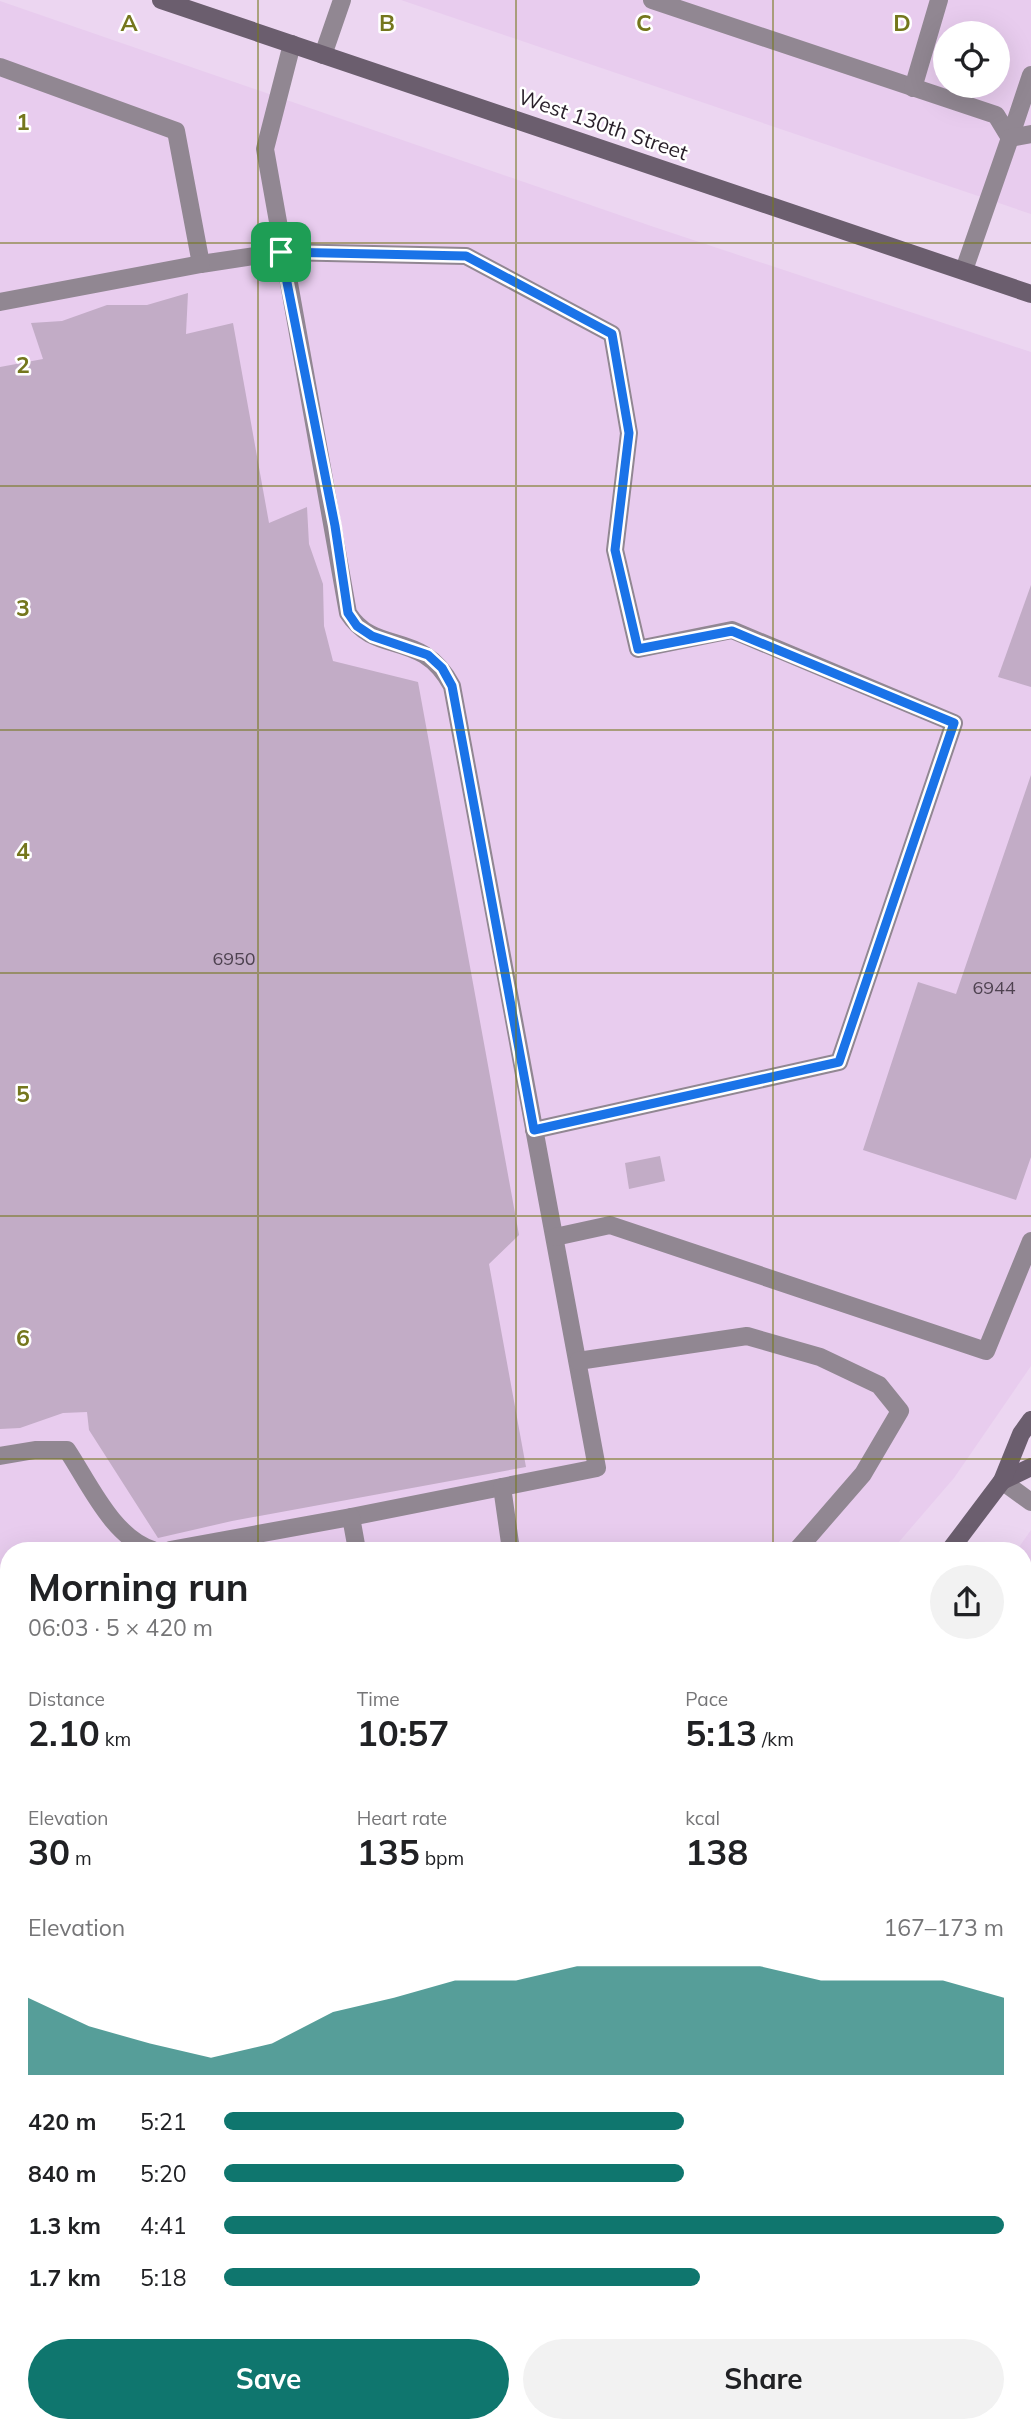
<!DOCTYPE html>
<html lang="en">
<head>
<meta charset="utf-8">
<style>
  body { margin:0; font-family:Mulish,sans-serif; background:#f2f2f2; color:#202124; height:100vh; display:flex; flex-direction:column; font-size:26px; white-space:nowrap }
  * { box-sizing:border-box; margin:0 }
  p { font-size:23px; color:#757577 }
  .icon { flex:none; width:38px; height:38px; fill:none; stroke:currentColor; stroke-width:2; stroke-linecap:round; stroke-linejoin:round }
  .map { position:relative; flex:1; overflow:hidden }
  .drawer { position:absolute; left:0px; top:1542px; width:1032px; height:891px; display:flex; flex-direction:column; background:#fff; border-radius:28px 28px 0 0; box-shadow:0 7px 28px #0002 }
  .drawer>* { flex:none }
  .controls { position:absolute; left:933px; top:21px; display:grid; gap:14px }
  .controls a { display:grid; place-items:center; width:77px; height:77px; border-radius:50%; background:#fff; box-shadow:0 7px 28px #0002; font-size:35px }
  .pin { position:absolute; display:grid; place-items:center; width:60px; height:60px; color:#fff; margin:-30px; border-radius:14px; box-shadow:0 4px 10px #0006 }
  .round { display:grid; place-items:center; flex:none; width:74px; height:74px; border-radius:37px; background:#f2f2f2 }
  .head { display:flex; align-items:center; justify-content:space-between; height:119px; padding:0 28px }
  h1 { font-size:38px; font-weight:700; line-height:52px }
  .metrics { display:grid; grid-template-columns:repeat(3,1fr); gap:10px; height:119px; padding:7px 28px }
  .metrics div { display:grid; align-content:center }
  .metrics b { font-size:35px; font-weight:700 }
  .metrics small { font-size:19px; font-weight:400 }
  .metrics p { font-size:19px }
  .chart { height:196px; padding:14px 28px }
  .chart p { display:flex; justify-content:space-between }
  .chart svg { width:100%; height:126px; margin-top:7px; fill:#0f766e; opacity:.7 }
  .button { display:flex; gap:14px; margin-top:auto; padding:14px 28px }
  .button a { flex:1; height:80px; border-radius:42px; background:#0f766e; color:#fff; font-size:28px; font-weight:700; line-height:80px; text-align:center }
  .button a+a { background:#f2f2f2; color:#202124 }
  ul { padding:0 28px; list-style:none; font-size:23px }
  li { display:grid; grid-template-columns:112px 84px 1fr; align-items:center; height:52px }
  li i { height:18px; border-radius:9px; background:#0f766e }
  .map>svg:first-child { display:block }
</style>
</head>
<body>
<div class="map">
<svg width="1031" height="2432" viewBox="0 0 1031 2432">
  <rect width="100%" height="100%" fill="#ecd6f1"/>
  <g fill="#e8ccee" fill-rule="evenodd">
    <path d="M401,0H1031V214ZM945,33H998V86H945Z"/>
    <polygon points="0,1 651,226 1031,352 1031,1366 954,1478 892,1550 9,1550 9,2124 0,2127"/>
    <polygon points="1031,1530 1031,1573 1024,1568 1024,1550 1017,1550"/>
    <polygon points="1024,2081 1031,2091 1031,2432 0,2432 0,2225 9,2223 9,2424 1024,2424"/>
  </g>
  <g fill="#c2acc6">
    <polygon points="188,293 186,334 233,323 269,523 307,507 309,544 323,584 324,626 333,661 418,682 519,1235 489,1264 526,1467 232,1521 158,1538 89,1430 87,1412 63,1413 20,1428 0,1429 0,367 43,359 31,323 62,321 107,305 147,305"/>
    <polygon points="1031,585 1031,687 998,677"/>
    <polygon points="1031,775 1031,1157 1016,1200 863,1150 918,982 956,994"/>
    <polygon points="660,1156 665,1181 629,1189 625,1163"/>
  </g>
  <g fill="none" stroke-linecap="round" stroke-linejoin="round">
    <g stroke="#918792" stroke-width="18">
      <polyline points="652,0 996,115 1010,138 1031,75"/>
      <path d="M292,44L265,149L348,613C376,657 421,628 452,686L597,1468L351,1517"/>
      <polyline points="323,55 342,0"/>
      <polyline points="0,67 176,131 201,264 281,252 466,256 612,334 629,433 615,550 638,649 732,630 954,723 839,1062 534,1130"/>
      <polyline points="913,88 939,0"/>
      <polyline points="964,270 1010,138 1031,134"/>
      <polyline points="0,302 201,264"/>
      <polyline points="555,1237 610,1225 986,1351 1031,1241"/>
      <polyline points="578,1361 747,1336 820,1357 879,1385 900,1411 863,1474 797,1550"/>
      <path d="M0,1456L35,1450H67C89,1483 113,1538 153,1550"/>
      <polyline points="1002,1481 1031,1502"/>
      <polyline points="502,1487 511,1550"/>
      <polyline points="170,1550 351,1517 357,1550"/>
      <polyline points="1024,1789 1031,1783"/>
      <polyline points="1024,1929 1031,1933"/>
      <polyline points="1024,1967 1031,1977"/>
      <polyline points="0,2050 9,2048"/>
      <polyline points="1024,2229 1031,2239"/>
      <polyline points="0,2411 9,2409"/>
      <polyline points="219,2424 224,2432"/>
      <polyline points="466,2424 474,2432"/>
      <polyline points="591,2424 597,2432"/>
    </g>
    <g stroke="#6b5e6e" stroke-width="18">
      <polyline points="161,0 1031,294"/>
      <polyline points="1002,1481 1031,1467"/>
      <polyline points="950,1550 1002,1481 1021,1434 1031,1420"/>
      <polyline points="0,2176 9,2173"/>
    </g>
  </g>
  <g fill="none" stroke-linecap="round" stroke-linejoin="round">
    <g stroke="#fff" stroke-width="14">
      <polygon id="route" points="281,252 466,256 612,334 629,433 615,550 638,649 732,631 954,723 839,1062 534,1130 452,686 442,668 428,655 372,636 357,626 348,613 335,526"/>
    </g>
    <use href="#route" stroke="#1a73e8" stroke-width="9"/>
  </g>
  <path fill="none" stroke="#74761d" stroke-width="2" stroke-opacity="0.55" d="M258,0V1550M516,0V1550M773,0V1550M0,243H1031M0,486H1031M0,730H1031M0,973H1031M0,1216H1031M0,1459H1031M0,1702H9M1024,1702H1031M0,1946H9M1024,1946H1031M0,2189H9M1024,2189H1031M258,2424V2432M516,2424V2432M773,2424V2432"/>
  <g text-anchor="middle" stroke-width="5" stroke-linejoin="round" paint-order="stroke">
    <g font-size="18" fill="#4e4250">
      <text x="234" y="965">6950</text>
      <text x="994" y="994">6944</text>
    </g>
    <g font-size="21" fill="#281f29" stroke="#fff">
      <text transform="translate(603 125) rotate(19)" y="7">West 130th Street</text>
    </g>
  </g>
  <g font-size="23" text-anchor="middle" font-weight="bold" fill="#74761d" stroke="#fff" stroke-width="5" stroke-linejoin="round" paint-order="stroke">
    <text x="129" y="31">A</text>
    <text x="387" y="31">B</text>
    <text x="644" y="31">C</text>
    <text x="902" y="31">D</text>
    <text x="23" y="130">1</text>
    <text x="23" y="373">2</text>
    <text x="23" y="616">3</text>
    <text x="23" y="859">4</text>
    <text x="23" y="1102">5</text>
    <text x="23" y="1346">6</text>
  </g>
</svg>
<div class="controls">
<a><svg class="icon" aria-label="locate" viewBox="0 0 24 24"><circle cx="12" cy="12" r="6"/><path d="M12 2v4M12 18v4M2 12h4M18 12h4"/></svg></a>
</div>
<div class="pin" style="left:281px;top:252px;background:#1e9e55"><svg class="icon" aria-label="arrive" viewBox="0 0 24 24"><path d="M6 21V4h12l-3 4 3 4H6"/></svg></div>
<section class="drawer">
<div class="head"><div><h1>Morning run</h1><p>06:03 · 5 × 420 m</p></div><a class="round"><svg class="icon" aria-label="share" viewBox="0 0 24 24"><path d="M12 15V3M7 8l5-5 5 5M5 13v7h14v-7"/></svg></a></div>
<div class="metrics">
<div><p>Distance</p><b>2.10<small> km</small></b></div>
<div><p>Time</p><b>10:57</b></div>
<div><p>Pace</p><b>5:13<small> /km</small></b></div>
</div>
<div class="metrics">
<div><p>Elevation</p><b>30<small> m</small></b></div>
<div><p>Heart rate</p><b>135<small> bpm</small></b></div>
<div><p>kcal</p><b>138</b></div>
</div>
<div class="chart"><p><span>Elevation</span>167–173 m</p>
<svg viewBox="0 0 160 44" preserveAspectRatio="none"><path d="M0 44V17L10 27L20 33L30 38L40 33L50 22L60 17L70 11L80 11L90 6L100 6L110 6L120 6L130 11L140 11L150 11L160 17V44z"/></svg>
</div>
<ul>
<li><b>420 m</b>5:21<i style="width:59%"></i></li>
<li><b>840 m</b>5:20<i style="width:59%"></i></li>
<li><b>1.3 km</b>4:41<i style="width:100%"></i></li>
<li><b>1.7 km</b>5:18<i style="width:61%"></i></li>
</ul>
<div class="button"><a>Save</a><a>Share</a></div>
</section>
</div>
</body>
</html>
